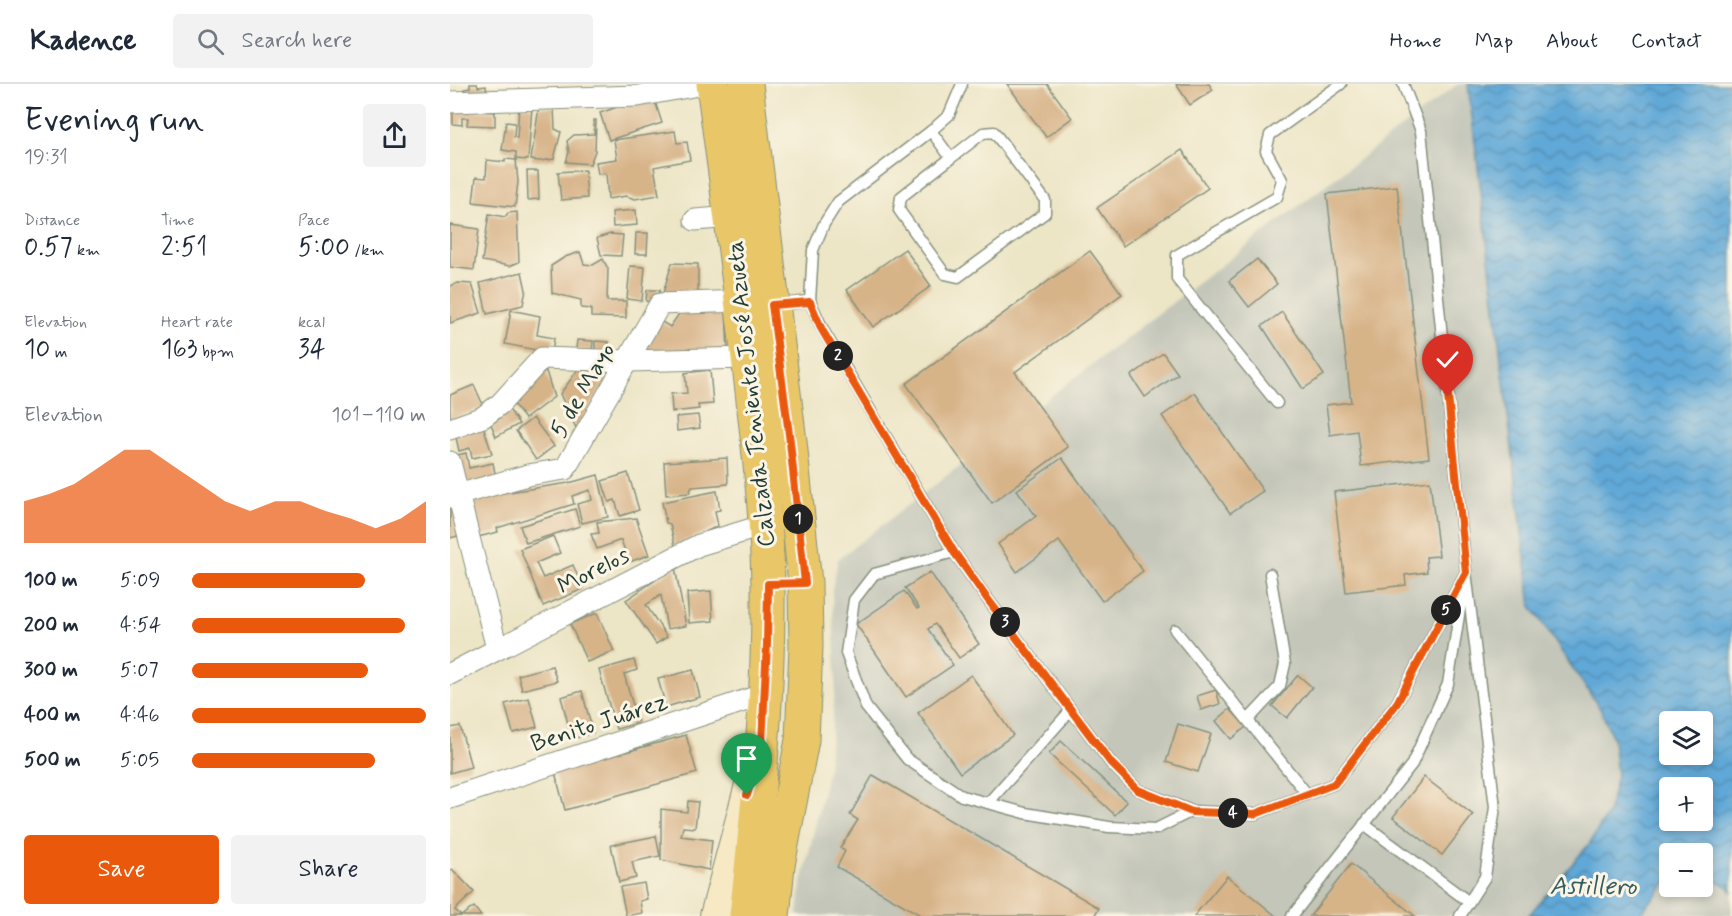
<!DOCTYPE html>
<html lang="en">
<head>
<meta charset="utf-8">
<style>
  body { margin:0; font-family:Mynerve,sans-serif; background:#f2f2f3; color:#1f2937; height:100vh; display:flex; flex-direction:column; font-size:22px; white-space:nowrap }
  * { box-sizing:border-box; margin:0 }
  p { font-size:20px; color:#747a83 }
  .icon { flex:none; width:33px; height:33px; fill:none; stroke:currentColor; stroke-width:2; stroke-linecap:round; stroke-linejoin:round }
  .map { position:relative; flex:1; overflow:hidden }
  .panel { display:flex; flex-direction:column; background:#fff; width:450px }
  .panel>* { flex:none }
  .controls { position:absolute; left:1209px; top:627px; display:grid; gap:12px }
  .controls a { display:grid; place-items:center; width:54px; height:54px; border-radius:6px; background:#fff; box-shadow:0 3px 9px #0003; font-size:30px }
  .pin { position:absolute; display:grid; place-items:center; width:51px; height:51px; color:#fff; margin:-62px -26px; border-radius:50% 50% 50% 0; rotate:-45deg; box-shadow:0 0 6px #0007 }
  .pin .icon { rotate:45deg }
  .km { position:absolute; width:30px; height:30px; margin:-15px; border-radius:50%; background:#222; color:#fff; font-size:16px; line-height:30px; text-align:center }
  .round { display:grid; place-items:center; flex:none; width:63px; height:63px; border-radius:6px; background:#f2f2f3 }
  .headline { display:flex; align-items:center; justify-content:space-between; height:102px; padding:0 24px }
  h1 { font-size:33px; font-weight:600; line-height:45px }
  .metrics { display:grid; grid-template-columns:repeat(3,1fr); gap:9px; height:102px; padding:6px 24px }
  .metrics div { display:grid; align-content:center }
  .metrics b { font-size:26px; font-weight:600 }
  .metrics small { font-size:16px; font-weight:400 }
  .metrics p { font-size:16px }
  .chart { height:168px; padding:12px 24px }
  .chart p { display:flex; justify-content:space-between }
  .chart svg { width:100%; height:108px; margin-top:6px; fill:#ea580c; opacity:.7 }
  .cta { display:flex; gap:12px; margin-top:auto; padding:12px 24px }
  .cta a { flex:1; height:69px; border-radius:6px; background:#ea580c; color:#fff; font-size:24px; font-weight:600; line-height:69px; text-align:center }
  .cta a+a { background:#f2f2f3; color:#1f2937 }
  ul { padding:0 24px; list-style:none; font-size:20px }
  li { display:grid; grid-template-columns:96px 72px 1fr; align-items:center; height:45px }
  li i { height:15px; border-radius:8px; background:#ea580c }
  header { display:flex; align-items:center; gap:36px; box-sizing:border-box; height:84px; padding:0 30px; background:#fff; border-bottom:2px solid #e0e1e3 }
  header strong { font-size:28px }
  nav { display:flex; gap:33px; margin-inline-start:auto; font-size:21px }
  .search { width:420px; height:54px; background:#f2f2f3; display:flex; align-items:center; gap:15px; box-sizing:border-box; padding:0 21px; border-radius:6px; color:#747a83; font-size:22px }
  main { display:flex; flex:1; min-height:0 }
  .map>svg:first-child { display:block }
</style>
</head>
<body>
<header>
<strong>Kadence</strong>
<div class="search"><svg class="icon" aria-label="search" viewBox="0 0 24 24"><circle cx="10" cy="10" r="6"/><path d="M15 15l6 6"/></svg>Search here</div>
<nav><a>Home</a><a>Map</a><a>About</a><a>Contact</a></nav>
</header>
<main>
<section class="panel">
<div class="headline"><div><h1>Evening run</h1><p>19:31</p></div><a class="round"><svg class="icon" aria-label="share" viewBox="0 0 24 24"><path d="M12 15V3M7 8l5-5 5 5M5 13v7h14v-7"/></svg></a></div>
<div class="metrics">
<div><p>Distance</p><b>0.57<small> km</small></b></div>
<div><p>Time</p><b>2:51</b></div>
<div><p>Pace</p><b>5:00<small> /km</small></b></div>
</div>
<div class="metrics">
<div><p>Elevation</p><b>10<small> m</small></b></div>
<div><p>Heart rate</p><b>163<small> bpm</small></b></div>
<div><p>kcal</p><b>34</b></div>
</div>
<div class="chart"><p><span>Elevation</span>101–110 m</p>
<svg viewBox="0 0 160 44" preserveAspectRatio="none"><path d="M0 44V27L10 24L20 20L30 13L40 6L50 6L60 13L70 20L80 27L90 31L100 27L110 27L120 31L130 34L140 38L150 34L160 27V44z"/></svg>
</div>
<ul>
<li><b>100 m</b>5:09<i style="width:74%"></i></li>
<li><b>200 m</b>4:54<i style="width:91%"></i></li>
<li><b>300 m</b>5:07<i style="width:75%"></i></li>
<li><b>400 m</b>4:46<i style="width:100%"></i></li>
<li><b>500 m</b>5:05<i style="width:78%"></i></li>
</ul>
<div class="cta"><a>Save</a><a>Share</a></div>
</section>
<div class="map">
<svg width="1282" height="832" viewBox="0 0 1282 832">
  <defs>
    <pattern id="water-waves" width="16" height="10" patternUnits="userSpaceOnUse" patternTransform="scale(1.5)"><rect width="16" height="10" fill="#60a8d7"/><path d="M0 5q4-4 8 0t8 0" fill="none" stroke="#4f8aaf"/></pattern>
  </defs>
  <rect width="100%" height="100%" fill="#fcf5e5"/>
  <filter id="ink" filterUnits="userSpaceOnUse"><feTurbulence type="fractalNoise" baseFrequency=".0167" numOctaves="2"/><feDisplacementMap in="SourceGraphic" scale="12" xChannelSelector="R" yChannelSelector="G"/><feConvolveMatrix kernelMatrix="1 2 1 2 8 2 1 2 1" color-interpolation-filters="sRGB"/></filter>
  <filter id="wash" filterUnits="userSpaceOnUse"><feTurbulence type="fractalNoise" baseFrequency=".008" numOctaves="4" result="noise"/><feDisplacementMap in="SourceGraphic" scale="24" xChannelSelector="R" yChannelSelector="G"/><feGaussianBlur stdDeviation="1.35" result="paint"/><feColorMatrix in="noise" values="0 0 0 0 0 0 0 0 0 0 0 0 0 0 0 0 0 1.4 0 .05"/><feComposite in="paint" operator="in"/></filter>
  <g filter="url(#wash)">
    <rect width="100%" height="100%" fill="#ece5c6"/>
    <polygon fill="#c3c6b9" points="1008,0 1018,0 1081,522 1151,626 1163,655 1167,691 1159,727 1140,759 1219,796 1220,802 1252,802 1253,790 1254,790 1279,803 1282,808 1282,832 348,832 351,803 378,685 386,597 382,506 388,475"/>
    <path fill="url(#water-waves)" stroke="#407286" stroke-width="1.5" fill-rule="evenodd" d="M1018,0H1282V808L1279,803L1253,790L1252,770H1220L1219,796L1188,832H1078L1140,759L1159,727L1167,691L1163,655L1151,626L1081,522ZM1220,638H1252V670H1220ZM1220,704H1252V736H1220Z"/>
    <g id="blocks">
      <g fill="#d7b388">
        <polygon points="20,0 27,0 28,3 36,2 37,13 15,15 14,5 20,4"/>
        <polygon points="557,0 597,0 622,34 596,53"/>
        <polygon points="726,0 759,0 763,6 740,21"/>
        <polygon points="203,11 212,39 159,56 150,29"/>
        <polygon points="69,22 82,23 78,76 66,75 66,68 52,66 56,38 65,39 64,53 67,54"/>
        <polygon points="89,23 104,23 105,45 111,48 104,75 90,77 81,76"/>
        <polygon points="3,26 45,28 45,42 17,41 18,34 12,34 12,41 3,40"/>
        <polygon points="144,36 146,36 145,67 140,80 116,78 119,68 117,57 124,51 144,50"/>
        <polygon points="225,47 227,59 237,58 240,76 204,83 209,111 185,115 176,112 158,115 156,89 148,90 146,78 167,75 164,56"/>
        <polygon points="732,66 758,104 673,162 647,124"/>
        <polygon points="55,75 66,76 68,98 65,123 23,118 26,93 36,94 37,76 55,78"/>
        <polygon points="135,86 137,114 111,116 108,88"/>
        <polygon points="77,87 88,87 89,115 78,116"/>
        <polygon points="947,102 979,374 911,382 907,347 880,351 876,321 901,318 877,110"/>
        <polygon points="186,126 187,141 163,143 162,128"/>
        <polygon points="67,128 69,178 60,182 32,177 39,130 55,133 58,129"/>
        <polygon points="0,141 29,145 24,186 0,183"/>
        <polygon points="186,149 198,149 197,170 185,170"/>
        <polygon points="160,150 173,151 171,172 151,171 147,154"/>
        <polygon points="455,165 481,202 423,243 397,206"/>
        <polygon points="640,167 672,210 565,288 618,363 542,419 456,300"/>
        <polygon points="130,168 134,180 143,181 153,175 158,185 157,217 176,217 176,234 141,233 141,225 131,224 131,216 102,209 101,182 115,173"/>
        <polygon points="807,175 827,200 799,223 779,197"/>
        <polygon points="222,179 248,180 248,217 211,216"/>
        <polygon points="180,182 195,183 192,217 177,215"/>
        <polygon points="72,188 76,206 73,221 37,230 30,199"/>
        <polygon points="8,199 22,200 31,229 0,239 0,202"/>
        <polygon points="197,206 210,206 207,218 196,217"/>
        <polygon points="233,224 276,226 278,269 190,271 209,236 220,243"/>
        <polygon points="61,226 90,232 87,251 104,254 102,269 55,260"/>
        <polygon points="832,228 874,291 853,305 812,242"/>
        <polygon points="127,256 143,257 142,267 126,265"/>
        <polygon points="145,257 159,258 158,267 145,267"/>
        <polygon points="713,269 728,290 695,313 681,292"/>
        <polygon points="132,280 167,281 126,344 110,310"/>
        <polygon points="95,284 104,313 75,335 58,313"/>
        <polygon points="260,286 263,320 248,321 249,325 222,328 221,310 237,309 235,289"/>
        <polygon points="24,301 34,323 0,336 0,311"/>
        <polygon points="745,309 813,407 780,429 712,332"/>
        <polygon points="56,321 69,340 46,353 38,332"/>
        <polygon points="248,331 250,344 227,347 226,333"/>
        <polygon points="83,334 104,362 86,376 66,347"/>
        <polygon points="33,341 42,370 22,374 20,364 9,367 5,349"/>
        <polygon points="16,369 19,384 43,379 47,399 13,405 3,372"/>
        <polygon points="277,374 278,400 242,403 239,409 216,411 214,378"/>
        <polygon points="612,374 693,487 652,517 609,457 567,488 548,460 586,432 567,406"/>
        <polygon points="178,389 189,426 170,432 165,416 159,418 152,397"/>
        <polygon points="148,391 158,433 132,439 127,420 142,416 140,406 122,412 124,420 47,444 48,448 28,453 18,416 39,411 119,399"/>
        <polygon points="980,397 989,472 976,473 977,488 955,491 956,501 896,508 884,408"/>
        <polygon points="267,407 270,426 265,427 268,442 225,462 220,440 216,439 212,418"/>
        <polygon points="0,419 12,451 0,454"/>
        <polygon points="125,425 130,442 76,459 70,442"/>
        <polygon points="186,434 199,471 179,478 171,456 147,465 141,450 149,449 147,438"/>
        <polygon points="103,452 110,469 86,479 93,494 123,481 133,505 93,522 70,465"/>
        <polygon points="225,483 236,542 217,545 211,511 196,521 217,553 206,560 176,516"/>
        <polygon points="480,488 529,560 509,574 485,540 478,545 503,581 456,613 406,540 454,507 467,525 469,524 455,504"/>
        <polygon points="261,507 263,537 239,539 237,509"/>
        <polygon points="147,529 164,567 137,578 120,540"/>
        <polygon points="184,576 187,586 174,590 188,639 166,645 149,586"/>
        <polygon points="102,582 107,597 72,606 68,591"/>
        <polygon points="243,586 250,613 216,623 208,595"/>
        <polygon points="521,591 563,651 510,689 468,629"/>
        <polygon points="848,591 862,603 837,634 822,622"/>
        <polygon points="766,606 770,620 751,626 747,612"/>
        <polygon points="132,607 143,649 122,655 111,613"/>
        <polygon points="79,614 87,643 63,649 55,620"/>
        <polygon points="780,625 796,643 781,655 766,637"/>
        <polygon points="728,640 761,650 748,688 716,678"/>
        <polygon points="10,642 21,683 0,689 0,644"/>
        <polygon points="236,651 247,689 115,726 105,688"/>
        <polygon points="611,657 677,718 665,731 599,670"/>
        <polygon points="423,691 649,824 644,832 472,832 387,783 395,767 390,764 408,736 400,731"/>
        <polygon points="974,693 1023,731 992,771 943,733"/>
        <polygon points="238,717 248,718 245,744 233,743 231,752 262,756 259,786 211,776 211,725 237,728"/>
        <polygon points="206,752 210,772 182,778 186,794 169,798 161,761"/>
        <polygon points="901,780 965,832 860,832"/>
        <polygon points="2,785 24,808 5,826 11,832 24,823 31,832 0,832 0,787"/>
        <polygon points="777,792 826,832 744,832"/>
        <polygon points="194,799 197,815 190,817 192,829 176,832 170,803"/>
      </g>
    </g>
  </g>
  <g filter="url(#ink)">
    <use href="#blocks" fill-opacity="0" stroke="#86917d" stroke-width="1.5"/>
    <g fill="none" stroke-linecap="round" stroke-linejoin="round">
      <g stroke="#86917d" stroke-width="13">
        <g id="lane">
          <polyline points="953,0 971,47 1016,488 1045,723 1035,793 1010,832"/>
          <polyline points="481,47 501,74 533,49 544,48 595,116 595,129 508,193 495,190 449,126 451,113 501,74"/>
          <polyline points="360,217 373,246 504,468 536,513 661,679 688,706 742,727 805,730 884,700 947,619 1016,488"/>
          <polyline points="326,221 360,217 363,166 374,140 388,118 481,47 499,31 512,0"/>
          <polyline points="827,319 727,195 727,171 827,113 832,96 816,67 820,51 891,0"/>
          <polyline points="504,468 424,490 404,516 396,569 416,623 457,675 512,712 575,729 659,743 706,745 742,727"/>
          <polyline points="725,546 857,710"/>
          <polyline points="798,636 830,602 835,580 820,490"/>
          <polyline points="538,719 621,626"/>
          <polyline points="914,740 1019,818"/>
          <polyline points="842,832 962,680 998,600 1014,500"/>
        </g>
      </g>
      <g stroke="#86917d" stroke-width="23">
        <g id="street">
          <polyline points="0,18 188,12 254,0"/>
          <polyline points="245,136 282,133"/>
          <polyline points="0,345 33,333 50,320 92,274 178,277 298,274"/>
          <polyline points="0,378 47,565"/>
          <polyline points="0,413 78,391 115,385 210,220 291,217"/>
          <polyline points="0,590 249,461 315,441"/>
          <polyline points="0,714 315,610"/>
        </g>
      </g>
      <g stroke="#86917d" stroke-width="32">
        <polyline id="secondary" points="265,832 300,701"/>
      </g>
      <g stroke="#86917d" stroke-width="35">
        <g id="primary">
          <path d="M263,0C277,102 290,204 302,307C309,371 317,436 318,501C319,611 308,723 296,832"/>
          <polyline points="296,0 340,358 355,499 356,563 352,656 328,781 323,832"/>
        </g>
      </g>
      <use href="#lane" stroke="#fff" stroke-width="10"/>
      <use href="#street" stroke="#fff" stroke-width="21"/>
      <use href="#secondary" stroke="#f6e9c3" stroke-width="30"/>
      <use href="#primary" stroke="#e9c769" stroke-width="33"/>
    </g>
  </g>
  <g fill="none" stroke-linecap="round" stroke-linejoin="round" filter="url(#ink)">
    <g stroke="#fff" stroke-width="12">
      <polyline id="route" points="297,711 312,660 317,560 318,500 355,499 340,358 322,221 360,218 372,246 504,468 536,513 661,679 688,706 742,728 805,730 884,700 947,619 1016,488 998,312"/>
    </g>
    <use href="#route" stroke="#ea580c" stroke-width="8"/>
  </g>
  <g text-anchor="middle" stroke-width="6" stroke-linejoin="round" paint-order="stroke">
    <g font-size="24" fill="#1f3d34" stroke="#fcf5e5">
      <text transform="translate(132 306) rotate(-60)" y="8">5 de Mayo</text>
      <text transform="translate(300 310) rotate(-96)" y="8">Calzada Teniente José Azueta</text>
      <text transform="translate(143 486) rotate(-27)" y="8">Morelos</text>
      <text transform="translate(149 638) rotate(-18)" y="8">Benito Juárez</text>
    </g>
    <g font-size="26" font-style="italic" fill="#325d65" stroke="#fcf5e5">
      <text x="1143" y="810">Astillero</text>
    </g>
  </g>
</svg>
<div class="controls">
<a><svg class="icon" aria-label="layers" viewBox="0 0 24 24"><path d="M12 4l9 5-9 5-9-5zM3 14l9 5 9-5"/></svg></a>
<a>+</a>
<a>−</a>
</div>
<div class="pin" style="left:297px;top:711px;background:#1e9e55"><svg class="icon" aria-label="arrive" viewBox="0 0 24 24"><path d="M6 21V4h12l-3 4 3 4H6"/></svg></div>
<div class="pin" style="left:998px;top:312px;background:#d93025"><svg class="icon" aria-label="check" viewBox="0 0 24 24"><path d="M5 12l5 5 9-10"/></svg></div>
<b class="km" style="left:348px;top:435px">1</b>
<b class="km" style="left:388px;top:272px">2</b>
<b class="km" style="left:555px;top:538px">3</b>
<b class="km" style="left:783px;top:729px">4</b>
<b class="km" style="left:996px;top:526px">5</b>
</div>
</main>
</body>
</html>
